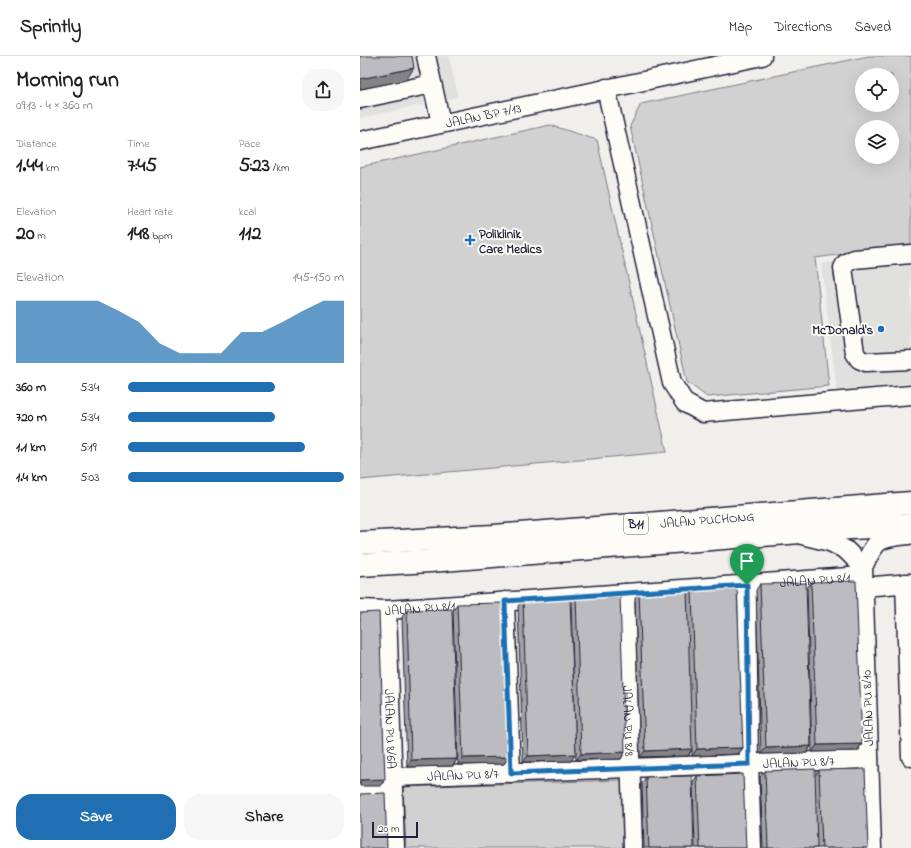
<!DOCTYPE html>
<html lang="en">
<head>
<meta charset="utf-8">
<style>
  body { margin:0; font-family:"Indie Flower",sans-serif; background:#f6f6f6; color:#222; height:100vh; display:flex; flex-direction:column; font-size:15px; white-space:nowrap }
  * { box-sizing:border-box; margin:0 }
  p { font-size:13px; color:#767676 }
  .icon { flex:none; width:22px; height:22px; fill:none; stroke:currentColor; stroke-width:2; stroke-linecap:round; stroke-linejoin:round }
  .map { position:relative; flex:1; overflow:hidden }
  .sheet { display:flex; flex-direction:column; background:#fff; width:360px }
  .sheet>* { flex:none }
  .controls { position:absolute; left:495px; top:12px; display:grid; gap:8px }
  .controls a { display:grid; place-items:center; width:44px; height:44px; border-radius:50%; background:#fff; box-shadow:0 4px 16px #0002; font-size:20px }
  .scale { position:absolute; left:12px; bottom:10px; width:46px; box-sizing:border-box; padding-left:4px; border:2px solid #22223b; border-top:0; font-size:11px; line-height:14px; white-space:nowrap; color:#22223b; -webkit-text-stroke:3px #fdfcf7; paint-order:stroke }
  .pin { position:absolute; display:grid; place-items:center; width:34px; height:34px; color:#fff; margin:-41px -17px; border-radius:50% 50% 50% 0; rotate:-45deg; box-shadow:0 0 4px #0007 }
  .pin .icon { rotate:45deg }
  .round { display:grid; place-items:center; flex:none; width:42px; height:42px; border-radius:16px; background:#f6f6f6 }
  .head { display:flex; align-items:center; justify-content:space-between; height:68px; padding:0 16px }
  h1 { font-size:22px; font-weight:700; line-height:30px }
  .metrics { display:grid; grid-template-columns:repeat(3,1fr); gap:6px; height:68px; padding:4px 16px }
  .metrics div { display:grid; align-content:center }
  .metrics b { font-size:20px; font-weight:700 }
  .metrics small { font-size:11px; font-weight:400 }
  .metrics p { font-size:11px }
  .chart { height:112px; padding:8px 16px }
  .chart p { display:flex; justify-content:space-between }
  .chart svg { width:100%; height:72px; margin-top:4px; fill:#1f6fb2; opacity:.7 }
  .button { display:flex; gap:8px; margin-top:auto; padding:8px 16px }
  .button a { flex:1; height:46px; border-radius:16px; background:#1f6fb2; color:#fff; font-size:16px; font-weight:700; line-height:46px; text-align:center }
  .button a+a { background:#f6f6f6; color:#222 }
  ul { padding:0 16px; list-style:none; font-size:13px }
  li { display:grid; grid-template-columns:64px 48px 1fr; align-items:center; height:30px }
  li i { height:10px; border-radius:5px; background:#1f6fb2 }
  header { display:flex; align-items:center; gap:24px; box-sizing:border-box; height:56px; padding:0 20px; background:#fff; border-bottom:1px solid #e0e0e0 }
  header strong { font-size:19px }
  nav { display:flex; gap:22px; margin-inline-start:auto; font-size:14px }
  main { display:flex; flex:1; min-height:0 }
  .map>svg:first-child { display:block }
</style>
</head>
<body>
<header>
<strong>Sprintly</strong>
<nav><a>Map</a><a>Directions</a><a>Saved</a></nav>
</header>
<main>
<section class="sheet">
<div class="head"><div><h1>Morning run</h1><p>09:13 · 4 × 360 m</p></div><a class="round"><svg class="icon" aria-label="share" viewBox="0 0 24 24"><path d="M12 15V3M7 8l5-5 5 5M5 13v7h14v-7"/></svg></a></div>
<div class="metrics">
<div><p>Distance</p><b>1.44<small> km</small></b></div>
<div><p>Time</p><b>7:45</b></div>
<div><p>Pace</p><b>5:23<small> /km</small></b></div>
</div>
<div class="metrics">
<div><p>Elevation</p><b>20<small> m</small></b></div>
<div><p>Heart rate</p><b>148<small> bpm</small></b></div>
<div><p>kcal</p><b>112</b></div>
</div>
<div class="chart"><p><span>Elevation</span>145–150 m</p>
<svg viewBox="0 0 160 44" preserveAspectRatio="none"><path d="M0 44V6L10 6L20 6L30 6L40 6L50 12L60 19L70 32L80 38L90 38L100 38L110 25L120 25L130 19L140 12L150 6L160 6V44z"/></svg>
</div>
<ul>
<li><b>360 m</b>5:34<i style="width:68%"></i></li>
<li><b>720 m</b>5:34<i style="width:68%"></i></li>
<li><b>1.1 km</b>5:19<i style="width:82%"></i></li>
<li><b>1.4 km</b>5:03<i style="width:100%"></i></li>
</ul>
<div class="button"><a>Save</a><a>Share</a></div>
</section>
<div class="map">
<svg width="551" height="792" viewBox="0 0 551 792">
  <rect width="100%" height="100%" fill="#f0efec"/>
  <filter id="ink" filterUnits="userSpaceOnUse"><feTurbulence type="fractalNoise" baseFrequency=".025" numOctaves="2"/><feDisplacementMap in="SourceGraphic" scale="8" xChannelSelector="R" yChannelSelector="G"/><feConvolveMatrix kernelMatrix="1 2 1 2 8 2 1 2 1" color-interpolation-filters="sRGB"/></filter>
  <g filter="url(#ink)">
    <g fill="#e0e0df">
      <polygon points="0,0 89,0 98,41 0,62"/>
      <polygon points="551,194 551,327 477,335 461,208"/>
    </g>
    <g fill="#d2d1d1" stroke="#7a7a86" fill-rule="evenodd">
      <path d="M509,0H551V189L455,202L469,330L347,341L327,326L270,70L281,48ZM502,19H532V49H502ZM502,71H532V101H502Z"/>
      <polygon points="190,69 237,84 307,396 0,424 0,111"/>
      <polygon points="262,724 264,792 46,792 43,731"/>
    </g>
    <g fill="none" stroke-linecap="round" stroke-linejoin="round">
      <g stroke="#22223b" stroke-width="21">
        <g id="minor">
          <polyline points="66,0 81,67"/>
          <polyline points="246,32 312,327 325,347 343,357 551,339"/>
          <polyline points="0,43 72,28"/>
          <path id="s1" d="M0,85L402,0"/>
          <polyline points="551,198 494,203 486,207 483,212 495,297 499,303 506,306 551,304"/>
          <polyline points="442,479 470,486 486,494 503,511"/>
          <polyline points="545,527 551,701"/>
          <polyline points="387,529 389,708 392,792"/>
          <polyline points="503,531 551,527"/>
          <path id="s2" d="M265,537L273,792"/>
          <polyline points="145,545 151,717"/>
          <path id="s3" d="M0,553L27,554L503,520"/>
          <path id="s4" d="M27,554L35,792"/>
          <path id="s5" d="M33,721L509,703"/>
          <polyline points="0,737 33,736"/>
          <path d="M512,792L503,511C517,483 517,482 549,479"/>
        </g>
      </g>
      <g stroke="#22223b" stroke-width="25">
        <g id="major">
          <path id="s6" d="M0,487L134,480L551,447"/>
          <polyline points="0,509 70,505 491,472 551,469"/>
        </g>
      </g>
      <use href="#minor" stroke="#fdfcf7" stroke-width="18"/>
      <use href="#major" stroke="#fdfcf7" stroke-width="22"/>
    </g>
    <g fill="#a2a2a5" stroke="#22223b">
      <polygon points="451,526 502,688 497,695 452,696 447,532"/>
      <polygon points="400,528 451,690 447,697 401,698 396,534"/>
      <polygon points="332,534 383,692 378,698 332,700 332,694 328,700 280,701 275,542 279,536 327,540"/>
      <polygon points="216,540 265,696 261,703 216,704 211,547"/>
      <polygon points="163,543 211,705 163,706 158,550"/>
      <polygon points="97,548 148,701 144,708 98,709 93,555"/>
      <polygon points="47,554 97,703 93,710 47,711 42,561"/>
      <polygon points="459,714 508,792 403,792 400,721 405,715 455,720"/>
      <polygon points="337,720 386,792 335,792 333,726"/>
      <polygon points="286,721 334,792 284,792 282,727"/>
    </g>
    <g fill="#848486" stroke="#22223b">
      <polygon points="54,12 46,24 0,33 0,23"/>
      <polygon points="502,688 497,695 452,696 457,689"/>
      <polygon points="451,690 447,697 401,698 406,692"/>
      <polygon points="383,692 378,698 332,700 337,693"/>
      <polygon points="332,693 328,700 280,701 285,695"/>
      <polygon points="265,696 261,703 216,704 221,698"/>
      <polygon points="216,698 211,705 163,706 168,700"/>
      <polygon points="148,701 144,708 98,709 103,702"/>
      <polygon points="97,703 93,710 47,711 51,704"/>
      <polygon points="25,723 20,730 0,730 0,724"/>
    </g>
    <g fill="#bcbcc0" stroke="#22223b">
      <polygon points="0,0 52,0 54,12 0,23"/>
      <polygon points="496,525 502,688 457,689 451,526"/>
      <polygon points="446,527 451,690 406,692 400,528"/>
      <polygon points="377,533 383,692 337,693 332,534"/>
      <polygon points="327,534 332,693 285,695 279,536"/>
      <polygon points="260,539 265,696 221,698 216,540"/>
      <polygon points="210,542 216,698 168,700 163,543"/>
      <polygon points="143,547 148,701 103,702 97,548"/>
      <polygon points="92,553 97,703 51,704 47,554"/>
      <polygon points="19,556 25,723 0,724 0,557"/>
      <polygon points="455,713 457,792 408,792 405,715"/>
      <polygon points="505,713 508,792 462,792 459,714"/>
      <polygon points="383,718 386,792 340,792 337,720"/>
      <polygon points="332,720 334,792 289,792 286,721"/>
      <polygon points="25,737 27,792 0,792 0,738"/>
    </g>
  </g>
  <g fill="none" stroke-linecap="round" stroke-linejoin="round" filter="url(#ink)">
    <g stroke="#fff" stroke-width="8">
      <polygon id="route" points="387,529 389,708 151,717 145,545"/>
    </g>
    <use href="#route" stroke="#1f6fb2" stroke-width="5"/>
  </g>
  <g fill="#1f6fb2" stroke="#fdfcf7" stroke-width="1.5">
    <path d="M108 178h4v4h4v4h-4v4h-4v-4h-4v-4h4z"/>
    <circle cx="521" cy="273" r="4"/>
  </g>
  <g text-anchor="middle" stroke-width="4" stroke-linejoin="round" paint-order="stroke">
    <rect fill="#fdfcf7" stroke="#646373" stroke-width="1" x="264" y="458" width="24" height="20" rx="3"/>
    <g font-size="12" font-weight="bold" fill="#22223b">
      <text x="276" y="472">B11</text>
    </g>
    <g font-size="13" fill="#22223b" stroke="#fdfcf7">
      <text dy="5" stroke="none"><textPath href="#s1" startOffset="126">JALAN BP 7/13</textPath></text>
      <text dy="5" stroke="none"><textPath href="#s6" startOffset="348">JALAN PUCHONG</textPath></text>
      <text dy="5" stroke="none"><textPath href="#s3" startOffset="456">JALAN PU 8/1</textPath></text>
      <text dy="5" stroke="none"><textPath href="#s3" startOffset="60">JALAN PU 8/1</textPath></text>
      <text transform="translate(507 652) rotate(-92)" y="5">JALAN PU 8/10</text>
      <text dy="5" stroke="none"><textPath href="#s2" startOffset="128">JALAN PU 8/8</textPath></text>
      <text dy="5" stroke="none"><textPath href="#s4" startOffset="119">JALAN PU 8/6A</textPath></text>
      <text dy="5" stroke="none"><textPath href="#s5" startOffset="406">JALAN PU 8/7</textPath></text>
      <text dy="5" stroke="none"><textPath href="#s5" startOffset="70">JALAN PU 8/7</textPath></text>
    </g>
    <g font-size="13" font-weight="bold" fill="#22223b" stroke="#fdfcf7" text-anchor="start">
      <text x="119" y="182">Poliklinik<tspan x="119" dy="15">Care Medics</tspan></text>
      <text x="513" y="278" text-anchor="end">McDonald's</text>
    </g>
  </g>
</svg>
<div class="controls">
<a><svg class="icon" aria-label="locate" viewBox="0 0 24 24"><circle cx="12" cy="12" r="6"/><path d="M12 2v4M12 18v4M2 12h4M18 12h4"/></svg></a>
<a><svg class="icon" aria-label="layers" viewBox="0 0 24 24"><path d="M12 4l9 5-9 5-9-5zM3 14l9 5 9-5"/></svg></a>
</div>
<div class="scale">20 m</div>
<div class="pin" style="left:387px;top:529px;background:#1e9e55"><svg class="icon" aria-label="arrive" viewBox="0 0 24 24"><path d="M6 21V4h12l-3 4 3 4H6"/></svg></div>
</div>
</main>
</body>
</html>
